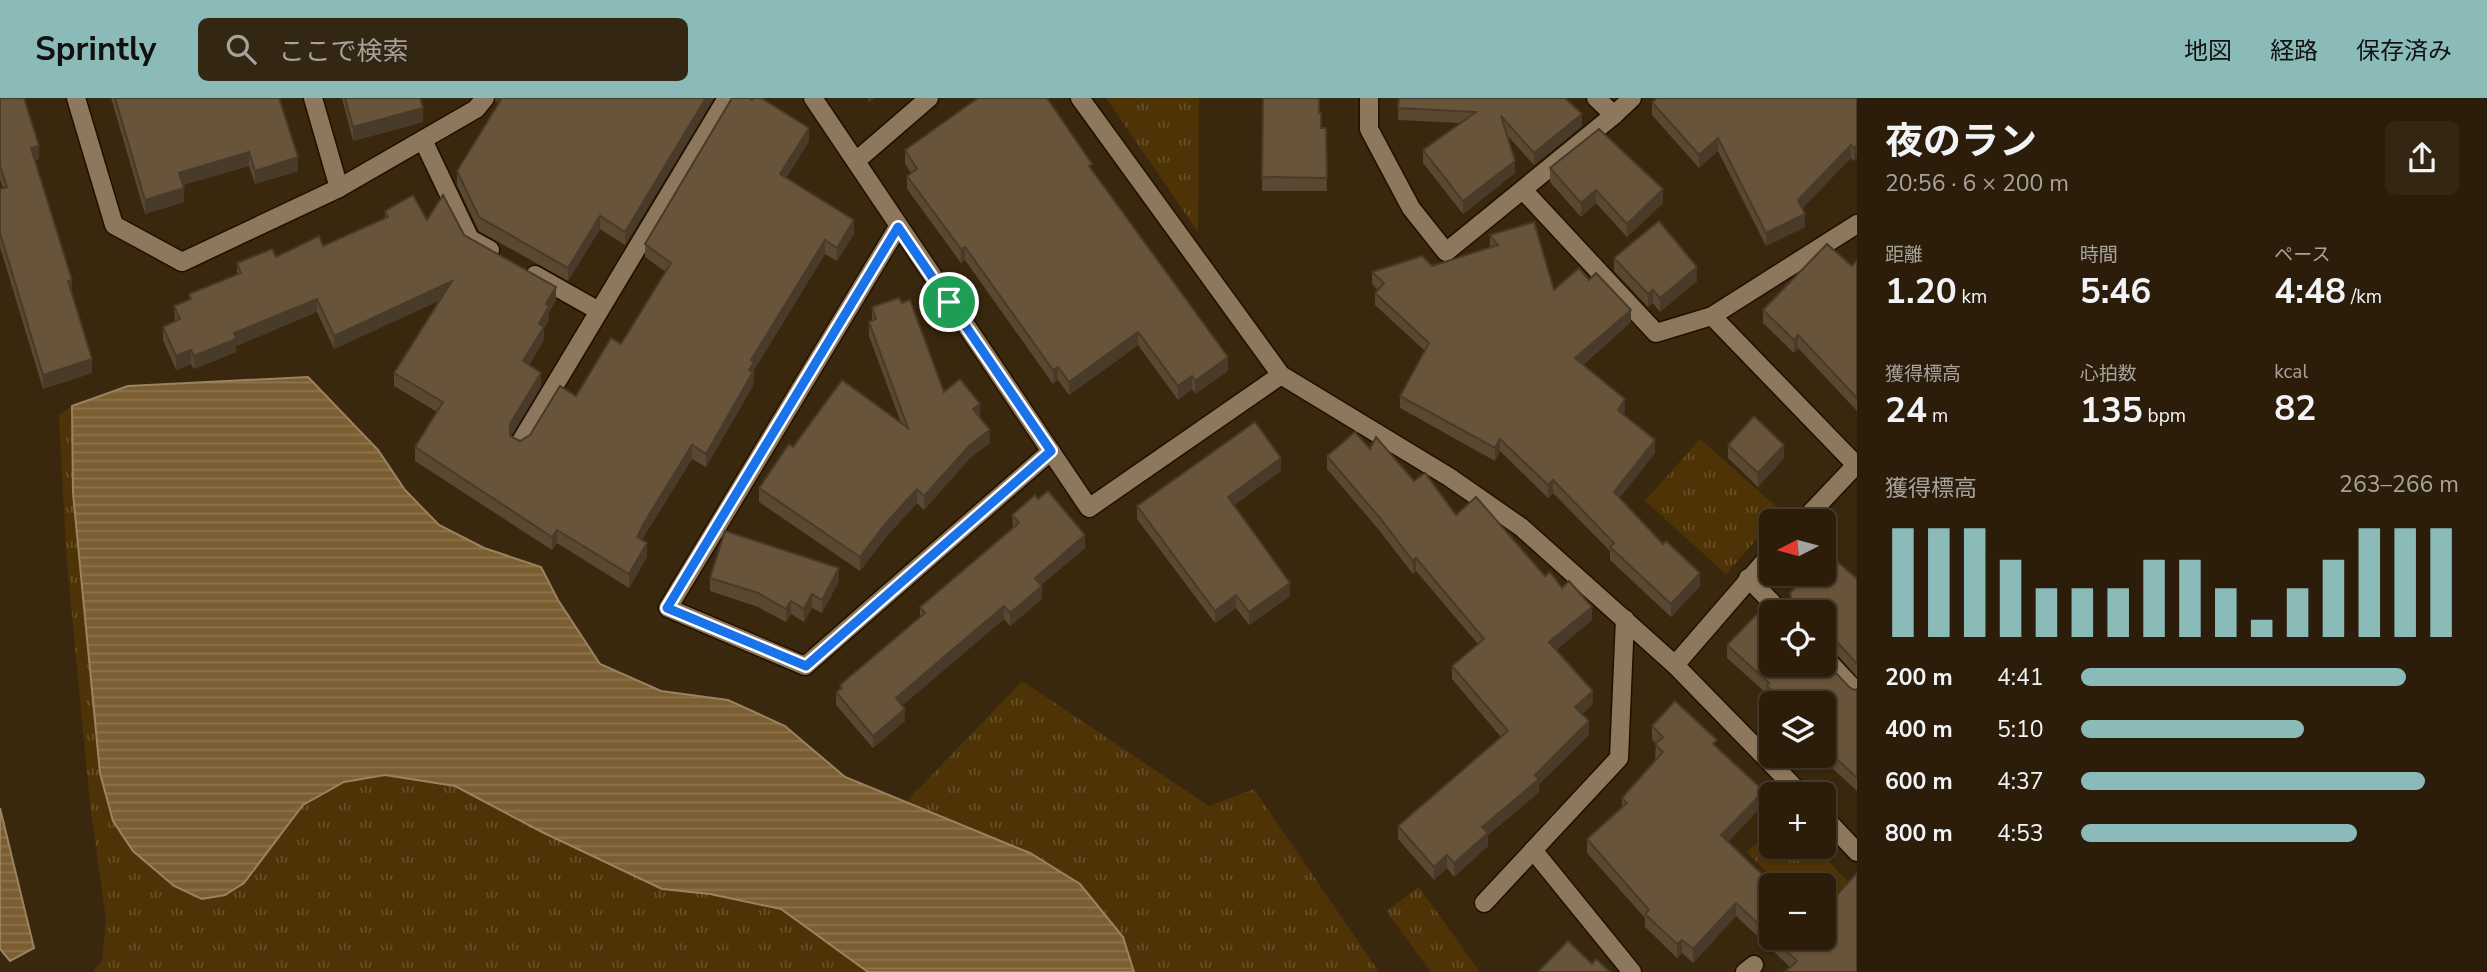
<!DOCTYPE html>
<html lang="ja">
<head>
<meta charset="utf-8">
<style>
  body { margin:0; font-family:"Nunito Sans","Noto Sans JP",sans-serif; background:#332613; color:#f1f3f6; height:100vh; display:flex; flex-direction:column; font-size:26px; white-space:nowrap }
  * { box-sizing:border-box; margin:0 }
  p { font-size:23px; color:#a6a29c }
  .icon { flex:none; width:38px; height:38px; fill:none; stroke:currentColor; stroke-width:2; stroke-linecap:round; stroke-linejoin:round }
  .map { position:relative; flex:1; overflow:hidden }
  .drawer { display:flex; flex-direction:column; background:#2b1d0a; width:630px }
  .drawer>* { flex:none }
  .needle { width:46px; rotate:264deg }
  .controls { position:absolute; left:1759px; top:411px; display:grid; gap:14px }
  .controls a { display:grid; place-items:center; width:77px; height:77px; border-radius:10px; background:#2b1d0a; box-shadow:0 2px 5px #0004,0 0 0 2px #473b2b; font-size:35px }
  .pin { position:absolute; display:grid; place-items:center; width:60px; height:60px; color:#fff; margin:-30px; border:4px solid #fff; border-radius:50%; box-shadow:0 2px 7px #0007 }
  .round { display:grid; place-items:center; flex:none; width:74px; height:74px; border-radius:10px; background:#332613 }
  .summary { display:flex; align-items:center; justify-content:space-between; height:119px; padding:0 28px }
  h1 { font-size:38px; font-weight:700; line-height:52px }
  .metrics { display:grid; grid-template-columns:repeat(3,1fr); gap:10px; height:119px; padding:7px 28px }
  .metrics div { display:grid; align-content:center }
  .metrics b { font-size:35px; font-weight:700 }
  .metrics small { font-size:19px; font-weight:400 }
  .metrics p { font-size:19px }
  .chart { height:196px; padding:14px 28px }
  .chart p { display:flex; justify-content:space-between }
  .chart svg { width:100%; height:126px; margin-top:7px; stroke:#8bbbb9; stroke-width:6 }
  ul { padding:0 28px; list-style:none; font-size:23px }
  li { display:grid; grid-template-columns:112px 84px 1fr; align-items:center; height:52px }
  li i { height:18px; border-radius:9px; background:#8bbbb9 }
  header { display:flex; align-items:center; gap:42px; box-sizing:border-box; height:98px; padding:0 35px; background:#8bbbb9; color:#111 }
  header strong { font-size:33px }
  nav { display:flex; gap:38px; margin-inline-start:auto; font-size:24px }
  .search { width:490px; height:63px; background:#332613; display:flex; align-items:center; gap:18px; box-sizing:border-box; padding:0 24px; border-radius:10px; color:#a6a29c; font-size:26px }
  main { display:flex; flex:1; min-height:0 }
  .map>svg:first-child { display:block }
</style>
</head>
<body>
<header>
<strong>Sprintly</strong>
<div class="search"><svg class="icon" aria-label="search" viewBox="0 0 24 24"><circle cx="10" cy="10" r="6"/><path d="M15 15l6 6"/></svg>ここで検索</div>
<nav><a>地図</a><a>経路</a><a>保存済み</a></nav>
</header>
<main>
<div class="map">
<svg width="1857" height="874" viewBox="0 0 1857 874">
  <defs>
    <pattern id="park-tufts" width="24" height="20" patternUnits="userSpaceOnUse" patternTransform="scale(1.75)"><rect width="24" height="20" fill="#4e3306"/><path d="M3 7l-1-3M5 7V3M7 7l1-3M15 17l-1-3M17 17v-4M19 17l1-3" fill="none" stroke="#675029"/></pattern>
    <pattern id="water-rules" width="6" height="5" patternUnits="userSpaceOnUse" patternTransform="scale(1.75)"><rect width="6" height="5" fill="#7c5e33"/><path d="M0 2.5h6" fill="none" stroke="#8e744f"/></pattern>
  </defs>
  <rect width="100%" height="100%" fill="#39270e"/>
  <g fill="url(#park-tufts)">
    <polygon points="1106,0 1199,0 1198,134"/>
    <polygon points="308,279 378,352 405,392 439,427 484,450 541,469 558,502 600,566 661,593 728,602 785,628 845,679 906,704 1022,583 1209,708 1254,691 1379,874 92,874 102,863 106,822 90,706 66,454 59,317 72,308 128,288"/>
    <polygon points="1700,341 1781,413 1726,476 1645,403"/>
    <polygon points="1771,732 1771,749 1816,749 1848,784 1824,807 1824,788 1779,787 1747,754"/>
    <polygon points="1419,789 1480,874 1431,874 1386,813"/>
  </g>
  <g fill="url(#water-rules)" stroke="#9b8360" stroke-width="2">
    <polygon points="308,279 378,352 405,392 439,427 484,450 541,469 558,502 600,566 661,593 728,602 785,628 845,679 1030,755 1080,786 1123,839 1134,874 868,874 781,811 710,796 662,791 542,734 455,688 385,677 344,684 303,707 244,785 225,797 202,801 174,788 133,753 113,723 100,675 73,395 72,308 128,288"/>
    <polygon points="0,710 34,850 10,863 0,851"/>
  </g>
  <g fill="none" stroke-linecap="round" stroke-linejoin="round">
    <g stroke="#1f1000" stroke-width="21">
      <g id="street">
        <polyline points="76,0 114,127 182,164 339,90 476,11 485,0"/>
        <polyline points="313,0 339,90"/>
        <polyline points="813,0 1089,410 1281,277"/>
        <polyline points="1080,0 1281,277 1449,379 1521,429 1675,567 1801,696"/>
        <polyline points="1369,0 1369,31 1411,110 1446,154 1614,17 1632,0"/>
        <polyline points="1596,0 1614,17"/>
        <polyline points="423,42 470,141 490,152"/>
        <polyline points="856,63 929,0"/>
        <polyline points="1523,92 1656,235 1712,218 1857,126"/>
        <polyline points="898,129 668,510 805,568 1051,353"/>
        <polyline points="535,177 599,213"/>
        <polyline points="1712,218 1857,368"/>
        <polyline points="520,345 727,0"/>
        <polyline points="1802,424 1856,367"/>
        <polyline points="1748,480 1781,514"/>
        <polyline points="1824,559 1857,594"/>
        <polyline points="1675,567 1771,456"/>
        <polyline points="1824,719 1857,754"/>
        <polyline points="1533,752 1632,874"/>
        <polyline points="1484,805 1619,660 1625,521"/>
        <polyline points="1745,874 1754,867"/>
      </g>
    </g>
    <use href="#street" stroke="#8d785d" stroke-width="18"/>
  </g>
  <g fill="#594832">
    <polygon points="0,0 39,61 34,63 72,195 92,275 43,291 0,149 0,91 3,90 0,82"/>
    <polygon points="111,0 279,0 298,73 255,86 249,68 183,87 184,104 145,116"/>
    <polygon points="342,0 420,0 423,24 353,43"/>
    <polygon points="495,0 714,0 625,147 600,131 568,183 479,133 457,87 457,73 500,3 495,4"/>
    <polygon points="1263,0 1319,15 1321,30 1326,30 1327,93 1262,93"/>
    <polygon points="1399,0 1582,28 1534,67 1506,36 1515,75 1463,116 1423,65 1423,52 1460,25 1398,22"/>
    <polygon points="1857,0 1854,63 1851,60 1802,110 1805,129 1766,148 1718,53 1699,70 1652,17 1652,4"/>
    <polygon points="809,43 786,80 854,136 837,163 825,156 754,272 753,288 706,369 692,361 644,438 642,442 647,459 629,490 557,445 552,452 415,363 415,349 437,314 394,288 394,275 440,202 334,251 317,214 236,248 236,254 194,271 191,266 176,272 163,242 163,229 175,223 174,208 189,201 189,196 237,177 237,165 276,159 323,148 385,120 385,113 427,122 464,137 556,202 549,214 549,222 544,230 544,242 529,267 541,288 511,338 520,343 530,337 576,298 621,246 666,174 645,159 645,146"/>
    <polygon points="905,52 1092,72 1228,273 1195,296 1192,291 1178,302 1138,247 1069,297 1058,282 1053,286 965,162 961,165 907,91 907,78 911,75 905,66"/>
    <polygon points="1550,70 1663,105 1627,139 1596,105 1581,119 1550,84"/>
    <polygon points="1490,137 1554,192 1589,182 1631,224 1583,267 1625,314 1623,316 1655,355 1619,400 1700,488 1671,519 1610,462 1610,453 1553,395 1548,400 1500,353 1495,363 1400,310 1400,298 1425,253 1375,207 1375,195 1378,192 1372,186 1372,174 1432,168 1490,150"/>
    <polygon points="1614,160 1697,183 1660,214 1653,205 1648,209 1614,173"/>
    <polygon points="1857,162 1857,313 1798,250 1794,255 1763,225 1763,212 1852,168"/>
    <polygon points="872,209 944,294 980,319 990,345 970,360 924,412 917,405 886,439 860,473 759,404 759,390 793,349 901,325 869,238 869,224 872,223"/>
    <polygon points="1728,347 1784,360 1758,389 1728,360"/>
    <polygon points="1370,351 1414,383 1456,417 1562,490 1592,522 1556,552 1593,606 1582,616 1589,637 1539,686 1539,694 1488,737 1488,748 1454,779 1447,770 1434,782 1398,741 1398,728 1501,639 1452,581 1452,568 1478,546 1416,473 1413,476 1379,432 1327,371 1327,358"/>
    <polygon points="1281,373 1234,407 1290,498 1249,527 1236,510 1215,525 1137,421 1137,408"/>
    <polygon points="1012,417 1085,450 1041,487 1042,501 1010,528 1004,521 902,607 905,623 873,650 836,607 836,594 840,591 840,587 920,519 920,509 1013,430"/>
    <polygon points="710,480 839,483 822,515 812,510 804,524 791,516 786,524 758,509 710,493"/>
    <polygon points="1857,481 1857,579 1832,551 1824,548 1824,514 1783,512 1788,509 1790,506 1790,495"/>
    <polygon points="1763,523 1849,589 1854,592 1857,591 1857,693 1819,658 1824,658 1824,606 1772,606 1767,601 1767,596 1727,560 1727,547"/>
    <polygon points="1652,628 1717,649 1764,706 1728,744 1771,788 1771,840 1824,840 1857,874 1790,869 1736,818 1693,865 1682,855 1677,860 1645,829 1645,820 1587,755 1587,741 1622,710 1622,700 1657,661 1655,660 1656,645 1652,642"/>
  </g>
  <g fill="#483b29">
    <polygon points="495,0 510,0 495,4"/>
    <polygon points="706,0 714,0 625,147 625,134"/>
    <polygon points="868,0 875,0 868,5"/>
    <polygon points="423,10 423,24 353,43 353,29"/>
    <polygon points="1582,16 1582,28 1534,67 1534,55"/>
    <polygon points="809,30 809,43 780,90 780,76"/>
    <polygon points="1718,40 1718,53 1699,70 1699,57"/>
    <polygon points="1851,47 1851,60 1798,115 1798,102"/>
    <polygon points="1857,47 1857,60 1854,63 1854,50"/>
    <polygon points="39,48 39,61 31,64 31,50"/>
    <polygon points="249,54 249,68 179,88 179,75"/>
    <polygon points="298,59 298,73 255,86 255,73"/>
    <polygon points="1515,63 1515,75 1463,116 1463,103"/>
    <polygon points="184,90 184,104 145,116 145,102"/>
    <polygon points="1663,91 1663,105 1627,139 1627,126"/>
    <polygon points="1596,92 1596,105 1581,119 1581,105"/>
    <polygon points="1805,116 1805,129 1766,148 1766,135"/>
    <polygon points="600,118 600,131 568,183 568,170"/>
    <polygon points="854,122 854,136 837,163 837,150"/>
    <polygon points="825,142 825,156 754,272 753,288 706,369 706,356 749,272 751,262"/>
    <polygon points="965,149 965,162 961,165 961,151"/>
    <polygon points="1697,169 1697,183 1660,214 1660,200"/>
    <polygon points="72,182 72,195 68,183"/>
    <polygon points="452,183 452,197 334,251 334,238"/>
    <polygon points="556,189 556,202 549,214 549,222 544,230 544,242 523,277 523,263 546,206"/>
    <polygon points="1653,192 1653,205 1648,209 1648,196"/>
    <polygon points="317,201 317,214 236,248 236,254 194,271 194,258 234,235"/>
    <polygon points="1631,212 1631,224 1575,273 1575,260"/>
    <polygon points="1138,234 1138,247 1069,297 1069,284"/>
    <polygon points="1798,237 1798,250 1794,255 1794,242"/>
    <polygon points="191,252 191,266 176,272 176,258"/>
    <polygon points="1228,259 1228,273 1195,296 1195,283"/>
    <polygon points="92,261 92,275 43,291 43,277"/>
    <polygon points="1058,269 1058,282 1053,286 1053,272"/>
    <polygon points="541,275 541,288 510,340 510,326"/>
    <polygon points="1192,278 1192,291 1178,302 1178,288"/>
    <polygon points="1625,301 1625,314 1618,324 1618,312"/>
    <polygon points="980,306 980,319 973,311"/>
    <polygon points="990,332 990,345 970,360 924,412 924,398 970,347"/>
    <polygon points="1500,341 1500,353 1495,363 1495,350"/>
    <polygon points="1655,342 1655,355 1614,407 1614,394"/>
    <polygon points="692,347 692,361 644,438 637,452 637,439 644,425"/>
    <polygon points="1784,347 1784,360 1758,389 1758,375"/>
    <polygon points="1281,360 1281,373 1228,412 1228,399"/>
    <polygon points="1553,382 1553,395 1548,400 1548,387"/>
    <polygon points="917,391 917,405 886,439 860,473 860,459 886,425"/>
    <polygon points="557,432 557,445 552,452 552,439"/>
    <polygon points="1085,437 1085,450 1035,492 1035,480"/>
    <polygon points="647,445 647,459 629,490 629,476"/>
    <polygon points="1416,460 1416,473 1413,476 1413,463"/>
    <polygon points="839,470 839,483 822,515 822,502"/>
    <polygon points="1700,475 1700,488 1671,519 1671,506"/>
    <polygon points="1290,485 1290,498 1249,527 1249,514"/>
    <polygon points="1042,488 1042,501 1010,528 1010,515"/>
    <polygon points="812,496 812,510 804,524 804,511"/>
    <polygon points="1236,497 1236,510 1215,525 1215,513"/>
    <polygon points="791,503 791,516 786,524 786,511"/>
    <polygon points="1004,508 1004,521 896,613 896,600"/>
    <polygon points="1592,509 1592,522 1549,557 1549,544"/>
    <polygon points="1593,593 1593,606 1575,622 1575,609"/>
    <polygon points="905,611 905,623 873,650 873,638"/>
    <polygon points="1589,623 1589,637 1539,686 1539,694 1488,737 1488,748 1454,779 1454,765 1482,729"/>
    <polygon points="1764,693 1764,706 1721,751 1721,737"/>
    <polygon points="1447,757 1447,770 1434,782 1434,769"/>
    <polygon points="1736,805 1736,818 1693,865 1693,851"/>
    <polygon points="1682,842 1682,855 1677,860 1677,846"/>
  </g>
  <g fill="#67543a" stroke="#483b29" stroke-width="2">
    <polygon points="0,0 24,0 39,48 31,50 72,182 68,183 92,261 43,277 0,135 0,91 7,89 0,68"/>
    <polygon points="115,0 279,0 298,59 255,73 249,54 179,75 184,90 145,102"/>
    <polygon points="345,0 420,0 423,10 353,29"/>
    <polygon points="502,0 706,0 625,134 600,118 568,170 479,119 457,73"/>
    <polygon points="732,0 749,0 752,2 753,0 761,0 809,30 780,76 854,122 837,150 825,142 751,262 754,264 749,272 753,274 706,356 692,347 644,425 637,439 647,445 629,476 557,432 552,439 415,349 443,304 394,275 452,183 334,238 317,201 234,235 236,241 194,258 191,252 176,258 163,229 180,221 174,208 191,201 189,196 241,175 237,165 272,151 276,159 319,138 323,148 388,119 385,113 413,97 427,122 443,97 464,137 556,189 546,206 549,208 539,226 544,229 523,263 541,275 510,326 510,338 520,343 530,337 560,288 576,298 611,240 621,246 671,165 645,146"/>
    <polygon points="978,0 1047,0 1092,66 1089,68 1228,259 1195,283 1192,278 1178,288 1138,234 1069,284 1058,269 1053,272 965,149 961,151 907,78 917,71 905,52"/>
    <polygon points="1263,0 1319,0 1319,15 1321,15 1321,30 1326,30 1327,80 1262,79"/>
    <polygon points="1399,0 1565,0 1582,16 1534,55 1501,18 1515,63 1463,103 1423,52 1476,14 1398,10"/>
    <polygon points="1657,0 1857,0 1857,47 1854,50 1851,47 1798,102 1805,116 1766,135 1718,40 1699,57 1652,4"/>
    <polygon points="1599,31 1663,91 1627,126 1596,92 1581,105 1550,70"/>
    <polygon points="1659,123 1697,169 1660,200 1653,192 1648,196 1614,160"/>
    <polygon points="1534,124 1554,192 1579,170 1589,182 1596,175 1631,212 1575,260 1625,301 1618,312 1655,342 1614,394 1663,446 1666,443 1700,475 1671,506 1610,449 1614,445 1553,382 1548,387 1500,341 1495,350 1400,298 1429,245 1375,195 1384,185 1372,174 1422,158 1432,168 1498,147 1490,137"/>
    <polygon points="1827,146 1852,168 1857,162 1857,300 1798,237 1794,242 1763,212"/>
    <polygon points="899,200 902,205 910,202 944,294 960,281 980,306 973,311 990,332 970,347 924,398 917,391 886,425 860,459 759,390 789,346 793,349 842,282 908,330 869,224 876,221 872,209"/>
    <polygon points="1754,318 1784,347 1758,375 1728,347"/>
    <polygon points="1255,324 1281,360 1228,399 1290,485 1249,514 1236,497 1215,513 1137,408"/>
    <polygon points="1355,334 1370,351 1376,339 1414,383 1425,375 1456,417 1476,399 1545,478 1550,474 1562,490 1569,483 1592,509 1549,544 1593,593 1575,609 1589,623 1535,677 1539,681 1482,729 1488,735 1454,765 1447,757 1434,769 1398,728 1508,633 1452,568 1484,541 1416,460 1413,463 1379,419 1327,358"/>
    <polygon points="1048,393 1085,437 1035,480 1042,488 1010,515 1004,508 896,600 905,611 873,638 836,594 842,590 840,587 925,515 920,509 1019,425 1012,417 1035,397 1038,401"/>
    <polygon points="725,433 839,470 822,502 812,496 804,511 791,503 786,511 758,495 710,480"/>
    <polygon points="1829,456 1857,481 1857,566 1832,538 1824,535 1824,514 1771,514 1775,510 1783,512 1788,509 1792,503 1790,495 1809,476 1824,476 1824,461"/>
    <polygon points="1771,515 1771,567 1824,567 1824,562 1849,589 1854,592 1857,591 1857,680 1824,649 1824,606 1785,606 1767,588 1769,585 1727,547 1756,517 1763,523"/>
    <polygon points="1675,603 1717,642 1713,646 1764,693 1721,737 1774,788 1771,788 1771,838 1736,805 1693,851 1682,842 1677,846 1645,816 1649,812 1587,741 1627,705 1622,700 1663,654 1655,646 1663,639 1652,628"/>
    <polygon points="1857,775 1857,874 1785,874 1797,863 1773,840 1824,840 1824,811"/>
    <polygon points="1568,843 1592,866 1596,861 1610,874 1538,874"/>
  </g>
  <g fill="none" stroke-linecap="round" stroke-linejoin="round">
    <g stroke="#fff" stroke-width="14">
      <polygon id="route" points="898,129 1051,353 806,568 667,510"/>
    </g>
    <use href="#route" stroke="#1a73e8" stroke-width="9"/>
  </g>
</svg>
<div class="controls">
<a><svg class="needle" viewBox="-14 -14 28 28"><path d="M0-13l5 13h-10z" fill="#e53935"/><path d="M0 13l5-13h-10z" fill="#a6a29c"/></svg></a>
<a><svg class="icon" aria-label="locate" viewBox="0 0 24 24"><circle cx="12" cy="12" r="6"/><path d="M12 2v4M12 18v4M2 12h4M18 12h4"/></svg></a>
<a><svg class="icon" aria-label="layers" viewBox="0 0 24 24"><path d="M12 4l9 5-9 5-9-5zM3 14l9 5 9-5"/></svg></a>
<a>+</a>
<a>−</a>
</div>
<div class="pin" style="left:949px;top:204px;background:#1e9e55"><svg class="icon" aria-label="arrive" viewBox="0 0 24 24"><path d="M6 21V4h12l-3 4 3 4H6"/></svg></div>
</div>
<section class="drawer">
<div class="summary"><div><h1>夜のラン</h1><p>20:56 · 6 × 200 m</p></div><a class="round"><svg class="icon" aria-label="share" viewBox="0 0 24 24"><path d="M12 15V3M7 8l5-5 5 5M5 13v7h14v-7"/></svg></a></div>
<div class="metrics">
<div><p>距離</p><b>1.20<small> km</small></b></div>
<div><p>時間</p><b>5:46</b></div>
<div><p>ペース</p><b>4:48<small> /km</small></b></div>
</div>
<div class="metrics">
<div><p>獲得標高</p><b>24<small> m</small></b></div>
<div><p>心拍数</p><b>135<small> bpm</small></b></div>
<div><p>kcal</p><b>82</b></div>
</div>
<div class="chart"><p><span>獲得標高</span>263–266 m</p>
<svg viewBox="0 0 160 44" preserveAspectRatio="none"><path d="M5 44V6M15 44V6M25 44V6M35 44V17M45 44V27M55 44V27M65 44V27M75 44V17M85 44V17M95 44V27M105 44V38M115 44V27M125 44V17M135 44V6M145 44V6M155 44V6"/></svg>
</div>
<ul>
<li><b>200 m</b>4:41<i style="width:86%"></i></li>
<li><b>400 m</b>5:10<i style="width:59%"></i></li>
<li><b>600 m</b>4:37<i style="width:91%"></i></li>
<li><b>800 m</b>4:53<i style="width:73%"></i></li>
</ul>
</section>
</main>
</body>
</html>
